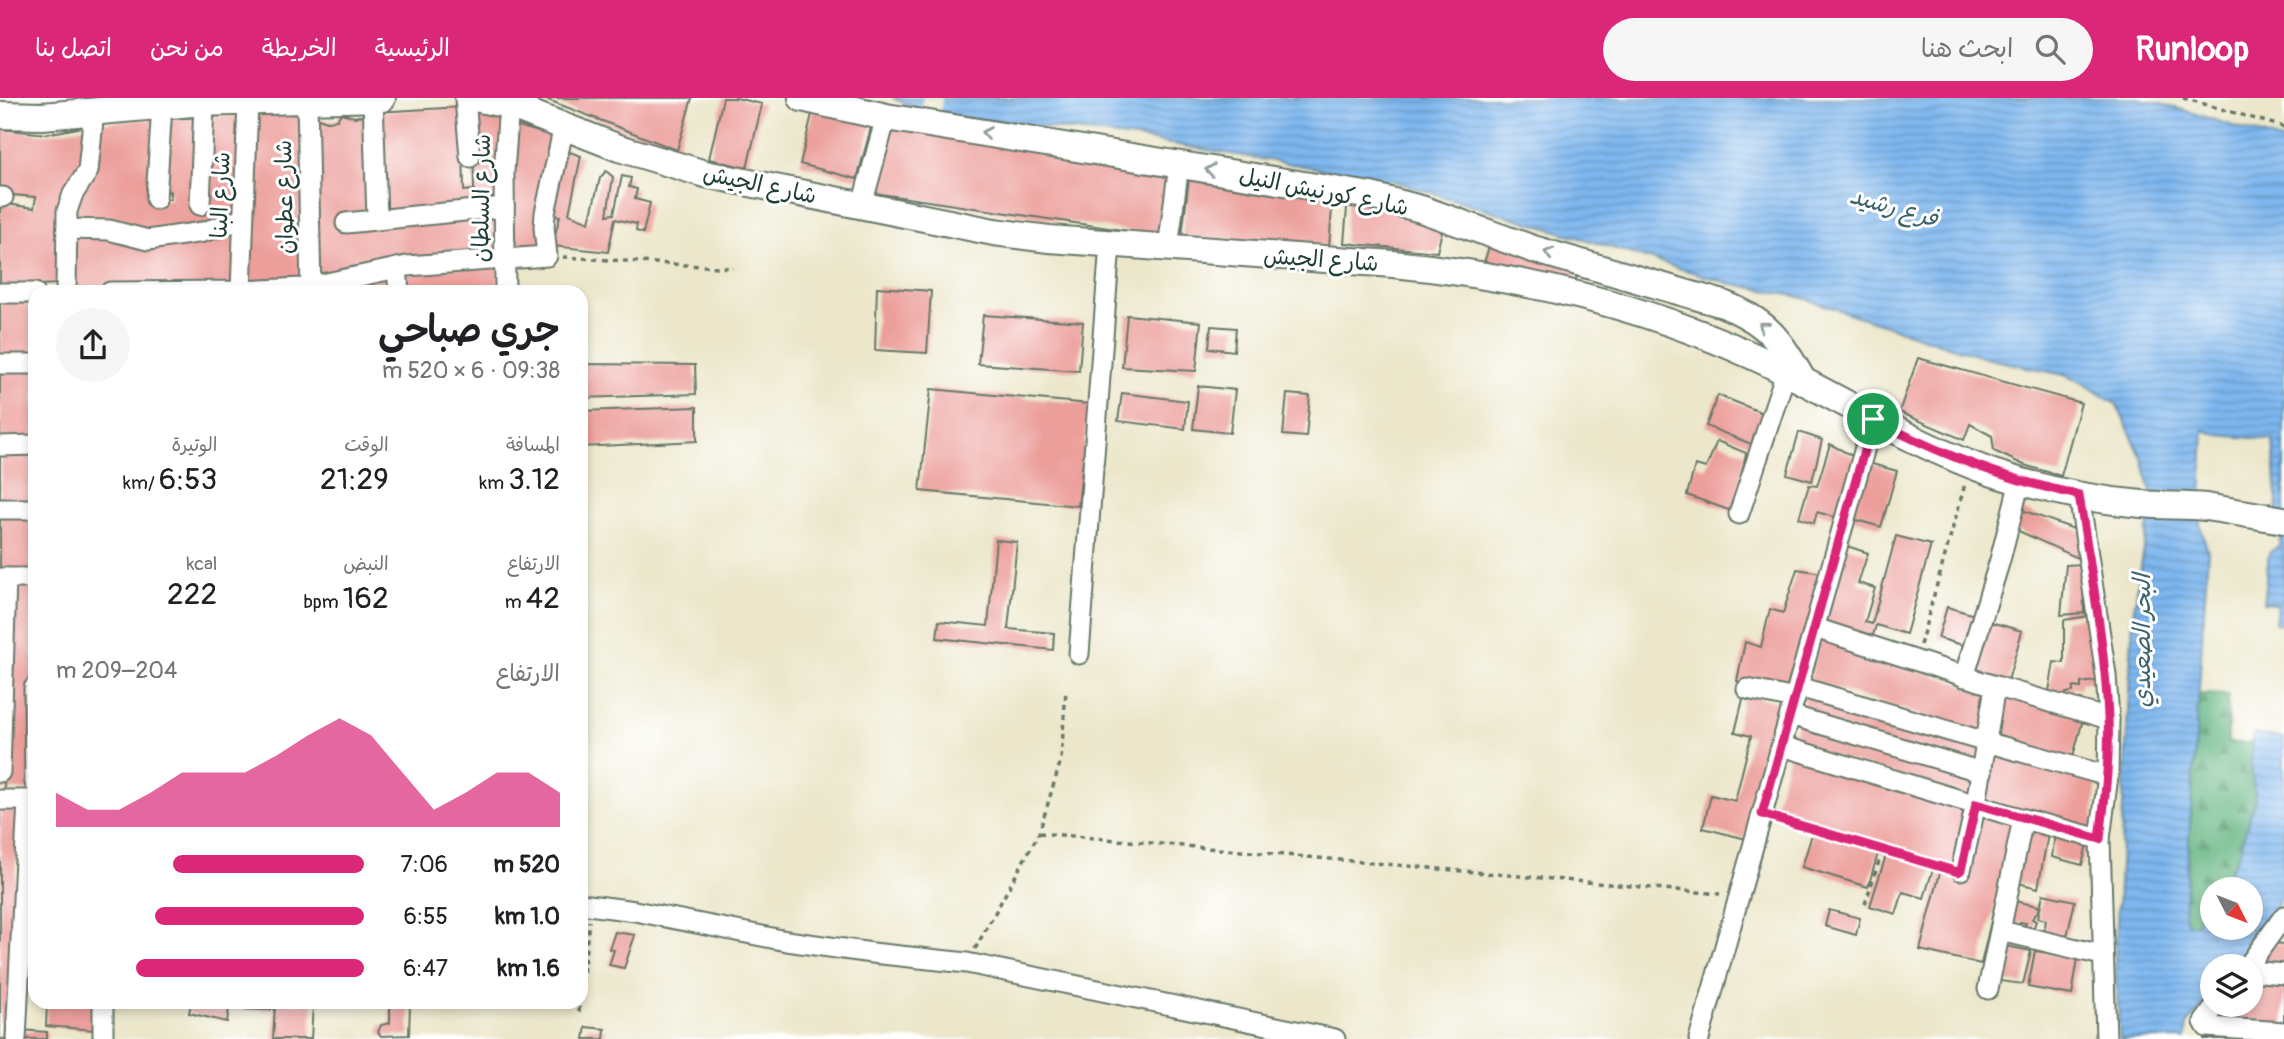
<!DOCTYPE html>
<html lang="ar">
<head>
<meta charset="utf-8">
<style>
  body { margin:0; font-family:Pangolin,"Playpen Sans Arabic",sans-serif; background:#f6f6f6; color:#202124; direction:rtl; height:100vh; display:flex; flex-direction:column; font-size:26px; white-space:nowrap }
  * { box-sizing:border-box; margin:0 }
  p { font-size:23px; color:#757577 }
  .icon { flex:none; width:38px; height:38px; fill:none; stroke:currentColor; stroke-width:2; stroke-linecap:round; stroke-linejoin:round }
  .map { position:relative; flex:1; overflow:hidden; direction:ltr }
  .side { position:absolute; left:28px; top:187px; width:560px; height:724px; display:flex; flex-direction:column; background:#fff; border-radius:21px; box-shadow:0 4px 10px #0003; direction:rtl }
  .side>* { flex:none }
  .needle { width:46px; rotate:132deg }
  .fabs { position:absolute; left:2200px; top:779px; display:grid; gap:14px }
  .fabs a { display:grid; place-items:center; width:63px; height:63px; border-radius:50%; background:#fff; box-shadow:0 4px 10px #0003; font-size:35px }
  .pin { position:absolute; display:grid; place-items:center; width:60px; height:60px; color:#fff; margin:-30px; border:4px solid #fff; border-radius:50%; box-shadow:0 2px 7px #0007 }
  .round { display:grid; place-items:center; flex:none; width:74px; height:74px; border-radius:37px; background:#f6f6f6 }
  .headline { display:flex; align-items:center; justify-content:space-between; height:119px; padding:0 28px }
  h1 { font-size:38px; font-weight:600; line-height:52px }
  .stats { display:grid; grid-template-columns:repeat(3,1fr); gap:10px; height:119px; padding:7px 28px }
  .stats div { display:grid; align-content:center }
  .stats b { font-size:30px; font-weight:600 }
  .stats small { font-size:19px; font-weight:400 }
  .stats p { font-size:19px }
  .chart { height:196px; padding:14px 28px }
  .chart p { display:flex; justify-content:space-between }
  .chart svg { width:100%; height:126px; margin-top:7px; fill:#db2777; opacity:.7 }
  ul { padding:0 28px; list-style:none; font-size:23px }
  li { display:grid; grid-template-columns:112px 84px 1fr; align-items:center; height:52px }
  li i { height:18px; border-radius:9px; background:#db2777 }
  header { display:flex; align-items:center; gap:42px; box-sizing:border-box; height:98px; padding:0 35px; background:#db2777; color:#fff }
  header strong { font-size:33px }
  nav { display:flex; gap:38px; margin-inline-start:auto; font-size:24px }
  .search { width:490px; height:63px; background:#f6f6f6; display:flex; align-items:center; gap:18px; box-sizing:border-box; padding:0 24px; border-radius:38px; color:#757577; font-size:26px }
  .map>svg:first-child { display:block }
</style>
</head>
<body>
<header>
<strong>Runloop</strong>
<div class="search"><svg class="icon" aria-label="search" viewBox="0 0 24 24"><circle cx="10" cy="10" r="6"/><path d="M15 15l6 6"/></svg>ابحث هنا</div>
<nav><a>الرئيسية</a><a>الخريطة</a><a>من نحن</a><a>اتصل بنا</a></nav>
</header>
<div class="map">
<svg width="2284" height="941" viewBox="0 0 2284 941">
  <defs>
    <pattern id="forest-firs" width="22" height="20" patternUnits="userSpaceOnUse" patternTransform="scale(1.75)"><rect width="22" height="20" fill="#65b682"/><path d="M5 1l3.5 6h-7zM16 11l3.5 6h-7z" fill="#53956b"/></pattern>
    <pattern id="water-rules" width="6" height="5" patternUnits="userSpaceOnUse" patternTransform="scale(1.75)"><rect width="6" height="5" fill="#7eb7ef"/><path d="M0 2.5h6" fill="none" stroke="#6796c2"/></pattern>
  </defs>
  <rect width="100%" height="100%" fill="#fff"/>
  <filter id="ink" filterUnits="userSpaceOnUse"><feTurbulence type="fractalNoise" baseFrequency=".0143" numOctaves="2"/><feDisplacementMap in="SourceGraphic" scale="14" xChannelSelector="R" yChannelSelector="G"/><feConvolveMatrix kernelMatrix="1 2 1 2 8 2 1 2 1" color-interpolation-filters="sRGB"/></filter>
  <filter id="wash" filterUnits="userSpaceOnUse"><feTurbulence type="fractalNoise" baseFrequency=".00686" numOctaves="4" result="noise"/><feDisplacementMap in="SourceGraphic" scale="28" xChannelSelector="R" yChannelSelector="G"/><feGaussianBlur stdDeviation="1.57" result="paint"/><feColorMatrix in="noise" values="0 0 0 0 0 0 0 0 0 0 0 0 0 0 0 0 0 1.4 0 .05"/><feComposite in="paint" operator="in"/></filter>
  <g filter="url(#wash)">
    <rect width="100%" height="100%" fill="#ece7cb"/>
    <polygon fill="url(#forest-firs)" stroke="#427a5b" stroke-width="2" points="2199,596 2228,597 2228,645 2253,645 2251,664 2255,699 2239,755 2220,791 2212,791 2212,803 2195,826 2187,826 2184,818"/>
    <polygon fill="url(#water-rules)" stroke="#4e7a92" stroke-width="2" points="892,0 2138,0 2183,12 2284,44 2284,526 2275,525 2277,506 2263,505 2269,455 2280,447 2273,342 2218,337 2204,332 2200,427 2208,453 2184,818 2188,826 2195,826 2212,803 2212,830 2250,830 2250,791 2220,791 2239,755 2255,700 2251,664 2253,636 2284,640 2284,791 2276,811 2234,868 2212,868 2212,896 2187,927 2186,941 2120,941 2115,863 2133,516 2150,414 2151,394 2142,360 2117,307 2081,284 2064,277 1985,260 1800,199 1728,185 1393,83 1136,40 940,17 921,13"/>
    <polygon fill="#ece7cb" points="923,0 942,0 940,17 921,13"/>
    <g id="blocks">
      <g fill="#ec9e9a">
        <polygon points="543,0 692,0 677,52"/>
        <polygon points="723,0 736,0 762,6 747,70 709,61"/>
        <polygon points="301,9 304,182 247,186 251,12"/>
        <polygon points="462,9 464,93 474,92 473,11 503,19 497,104 381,115 376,14"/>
        <polygon points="813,12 873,22 857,81 800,66"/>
        <polygon points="341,15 354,19 367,17 371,117 496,112 503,159 316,182 313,18 327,23 337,22"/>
        <polygon points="243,17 239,121 144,141 72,129 97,25 153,21 151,104 170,101 170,93 161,95 165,21"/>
        <polygon points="511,26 556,39 542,153 510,155"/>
        <polygon points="891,27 1169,79 1162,138 874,95"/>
        <polygon points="88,28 59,186 0,189 0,105 34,110 36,99 0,96 0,31 47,36"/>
        <polygon points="561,51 581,58 569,116 589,124 600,80 606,73 613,79 607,117 614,116 622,78 631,80 629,89 637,91 635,101 650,105 643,135 636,133 637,126 615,121 608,154 552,148 560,118 546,115"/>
        <polygon points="1189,81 1333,97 1329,149 1182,138"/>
        <polygon points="1348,98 1444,124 1437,154 1344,145"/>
        <polygon points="240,127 238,187 70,190 70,134 108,136"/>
        <polygon points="1491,142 1580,168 1573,191 1484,165"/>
        <polygon points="498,168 499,194 401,194 400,172"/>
        <polygon points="392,176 393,194 321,194"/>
        <polygon points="877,189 931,193 927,255 875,252"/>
        <polygon points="0,200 35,200 35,260 0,261"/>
        <polygon points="983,217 1083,224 1079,273 978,266"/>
        <polygon points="1127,217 1201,224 1196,273 1122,269"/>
        <polygon points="1211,228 1236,230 1234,253 1209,250"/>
        <polygon points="1918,260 2081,305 2061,378 2024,367 1994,353 1992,338 1970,326 1964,342 1899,314"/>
        <polygon points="581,266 695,267 696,296 581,300"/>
        <polygon points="35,271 35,339 0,340 0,272"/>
        <polygon points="1198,288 1235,292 1230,335 1193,331"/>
        <polygon points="931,291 1089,306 1078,408 920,393"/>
        <polygon points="1122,295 1188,303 1185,331 1118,323"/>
        <polygon points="1287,296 1310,298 1306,339 1283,337"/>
        <polygon points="1718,297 1763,315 1751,346 1706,328"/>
        <polygon points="697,309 697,343 581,349 581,313"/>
        <polygon points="1799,334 1822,342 1812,383 1787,376"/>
        <polygon points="1717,343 1746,355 1734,414 1687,397 1695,367 1706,370"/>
        <polygon points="1830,346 1856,360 1838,420 1817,414 1814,425 1799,420 1809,387 1817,388"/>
        <polygon points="35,350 35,405 0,405 0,351"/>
        <polygon points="1865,364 1897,373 1881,429 1849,420"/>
        <polygon points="2022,412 2082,434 2082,462 2012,430"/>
        <polygon points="35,416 35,475 0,475 0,417"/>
        <polygon points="1896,438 1931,447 1906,536 1876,527 1871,544 1819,528 1844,447 1868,455 1858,485 1875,490 1865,524 1872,526"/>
        <polygon points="996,442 1017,444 1008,531 1054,535 1053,552 937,540 939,523 988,528"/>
        <polygon points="2083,466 2084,515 2061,517 2066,467"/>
        <polygon points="1797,471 1822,475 1794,593 1737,583 1745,544 1761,549 1770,511 1783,515"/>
        <polygon points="9,486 35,486 35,587 31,692 4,692"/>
        <polygon points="1947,509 1975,517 1966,548 1938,540"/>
        <polygon points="2088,518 2097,583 2081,585 2081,590 2073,589 2073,594 2066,595 2066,604 2048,599 2054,564 2064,565 2064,522"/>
        <polygon points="1987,523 2022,533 2007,586 1971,576"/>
        <polygon points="1821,540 1991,596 1982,635 1809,583"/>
        <polygon points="1806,593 1981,649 1976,671 1799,617"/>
        <polygon points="2000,596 2084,618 2072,662 1988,640"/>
        <polygon points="1744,597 1790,606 1754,743 1703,730 1711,697 1735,703 1751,638 1735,634"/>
        <polygon points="1798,624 1976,679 1971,699 1791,646"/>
        <polygon points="1991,648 2097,681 2092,733 1980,702"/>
        <polygon points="1790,654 1971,709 1956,769 1773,714"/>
        <polygon points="0,707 19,707 7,941 0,941"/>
        <polygon points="1979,712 2015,720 1981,866 1920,852 1941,771 1964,776"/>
        <polygon points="2025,725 2049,731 2038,790 2014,784"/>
        <polygon points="1813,733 1879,752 1868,789 1802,769"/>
        <polygon points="2055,735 2087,746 2082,767 2052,759"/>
        <polygon points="1887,754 1934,768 1924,800 1903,794 1896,816 1870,808"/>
        <polygon points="2043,796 2075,803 2067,838 2044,834 2046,822 2038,820"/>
        <polygon points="2009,802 2038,808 2040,810 2032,821 2036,823 2034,829 2024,829 2026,825 2020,824 2020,827 2006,825"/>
        <polygon points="1829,812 1860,820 1856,837 1825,828"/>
        <polygon points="615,834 635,837 624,870 609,867 614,852 609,851"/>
        <polygon points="23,843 35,844 35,886 21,884"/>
        <polygon points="2272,845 2284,846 2284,875 2256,872"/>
        <polygon points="2006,848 2031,853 2023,886 1999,883"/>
        <polygon points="2035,853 2078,860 2072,897 2028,889"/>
        <polygon points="2250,879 2284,880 2284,929 2210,923 2225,906 2250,906"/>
        <polygon points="47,905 95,905 94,932 46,928"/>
        <polygon points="191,905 230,905 227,924 189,915"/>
        <polygon points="235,905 271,905 271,912 234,911"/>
        <polygon points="279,905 313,905 311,941 273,941 275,906"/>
        <polygon points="390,905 410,905 409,937 381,938 378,934 381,927 390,925"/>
        <polygon points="586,929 605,931 604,941 584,941"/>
        <polygon points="19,932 47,934 47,941 19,941"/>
        <polygon points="2203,936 2232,939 2231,941 2204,941"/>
      </g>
    </g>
  </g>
  <g filter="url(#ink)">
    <use href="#blocks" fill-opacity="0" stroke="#677869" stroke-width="2"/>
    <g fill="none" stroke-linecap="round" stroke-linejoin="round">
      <g stroke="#677869" stroke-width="23">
        <g id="minor">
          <polyline points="373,0 377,121"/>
          <polyline points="465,0 470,59"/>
          <polyline points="307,2 311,194"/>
          <polyline points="0,99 3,99"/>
          <polyline points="156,101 162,7"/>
          <polyline points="200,107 204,5"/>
          <polyline points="862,107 886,19"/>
          <polyline points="346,125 504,109"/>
          <polyline points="67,131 109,132 148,142 203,134 243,121"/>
          <polyline points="1168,150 1179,67"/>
          <polyline points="397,170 399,194"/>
          <polyline points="241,193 248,3"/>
          <polyline points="66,194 67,113 73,96 88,73 94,13"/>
          <polyline points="110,194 241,193 303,190 407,168 547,158 544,129 545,115 564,28"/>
          <polyline points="505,194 504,74 509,7"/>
          <polyline points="0,195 35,195"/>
          <polyline points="0,266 35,266"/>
          <polyline points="0,348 35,347"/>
          <polyline points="2079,397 2106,577 2109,621 2108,678 2100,741 2106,941"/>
          <polyline points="0,411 35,411"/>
          <polyline points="1739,416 1786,274"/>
          <polyline points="0,480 35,480"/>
          <polyline points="1815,530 1995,588 1976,706 1961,772"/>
          <polyline points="1079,556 1110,146"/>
          <polyline points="1964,579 2000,462 2020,383"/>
          <polyline points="1995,588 2109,621"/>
          <polyline points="1799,589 1986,644 2108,678"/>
          <polyline points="34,590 35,685"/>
          <polyline points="1747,591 1795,601"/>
          <polyline points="1790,617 1982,674"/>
          <polyline points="1782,648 2023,721 2100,741"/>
          <polyline points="0,674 6,480"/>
          <polyline points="0,702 35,702"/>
          <polyline points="581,806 635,813 787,843 872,855 967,865 1335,941"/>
          <polyline points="2001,833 2102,857"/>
          <polyline points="2248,868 2284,818"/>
          <polyline points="2250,873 2284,876"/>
          <polyline points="1988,891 2023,721"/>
          <polyline points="2217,906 2204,924 2207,929 2284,934"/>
          <polyline points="16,941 28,702"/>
          <polyline points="103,941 103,905"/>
          <polyline points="1699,941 1873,321"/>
        </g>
      </g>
      <g stroke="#677869" stroke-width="30">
        <g id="major">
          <path d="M475,0L509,7L619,50L705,76L994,134L1049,141L1393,166C1519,178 1640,206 1755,259C1835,296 1909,346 1993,375C2041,391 2092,402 2142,406C2163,408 2185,407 2206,409C2232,413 2258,418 2284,422"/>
          <path d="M802,0L886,19L1371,98L1421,111L1533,151L1723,206C1768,224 1779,241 1803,283"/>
          <polyline points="0,17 42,18 193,5 382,0"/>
        </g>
      </g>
      <g stroke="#677869" stroke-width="3.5" stroke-dasharray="5 5" stroke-linecap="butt">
        <polyline points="2183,0 2284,29"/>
        <polyline points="563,159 733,170"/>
        <polyline points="1920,547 1965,386"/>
        <polyline points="1777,720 1945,769"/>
        <polyline points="1039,735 1720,796"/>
        <polyline points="1865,806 1883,751"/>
        <polyline points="975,851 1039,735 1061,662 1066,592"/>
        <polyline points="581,894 589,823"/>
        <polyline points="579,914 580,905"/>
      </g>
      <use href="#minor" stroke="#fff" stroke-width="19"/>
      <use href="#major" stroke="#fff" stroke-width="26"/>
    </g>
    <defs><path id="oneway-chevron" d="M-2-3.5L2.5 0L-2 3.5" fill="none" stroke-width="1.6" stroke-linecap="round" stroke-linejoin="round" transform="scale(1.75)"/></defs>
    <g stroke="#8f9e9a">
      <use href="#oneway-chevron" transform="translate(986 35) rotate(-171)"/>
      <use href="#oneway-chevron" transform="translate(1210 72) rotate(-171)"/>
      <use href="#oneway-chevron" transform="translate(1549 155) rotate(-164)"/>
      <use href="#oneway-chevron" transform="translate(1763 228) rotate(-141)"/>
    </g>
  </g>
  <g fill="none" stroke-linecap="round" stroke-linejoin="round" filter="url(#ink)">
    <g stroke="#fff" stroke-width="14">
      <path id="route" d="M1873,321C1939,356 2006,382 2079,397C2090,470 2105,545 2108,619C2110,660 2105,700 2100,741L1976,706L1961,772L1958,774L1762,716Z"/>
    </g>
    <use href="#route" stroke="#db2777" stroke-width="9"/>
  </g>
  <g text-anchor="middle" stroke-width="6" stroke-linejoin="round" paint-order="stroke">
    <g font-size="23" fill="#1f3d34" stroke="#fff">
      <text transform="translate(760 86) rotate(12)" y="8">شارع الجيش</text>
      <text transform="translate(1324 93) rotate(11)" y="8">شارع كورنيش النيل</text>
      <text transform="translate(220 97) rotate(-88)" y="8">شارع البنا</text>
      <text transform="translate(284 99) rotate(-91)" y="8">شارع عطوان</text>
      <text transform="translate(481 100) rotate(-89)" y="8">شارع السلطان</text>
      <text transform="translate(1321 161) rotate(4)" y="8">شارع الجيش</text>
    </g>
    <g font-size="24" font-style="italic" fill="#3c626c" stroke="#fff">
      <text transform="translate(1894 109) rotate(16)" y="8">فرع رشيد</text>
      <text transform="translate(2142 543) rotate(-90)" y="8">البحر الصعيدي</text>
    </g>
  </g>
</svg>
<div class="fabs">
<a><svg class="needle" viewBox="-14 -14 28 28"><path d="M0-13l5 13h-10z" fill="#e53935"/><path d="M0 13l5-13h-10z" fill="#757577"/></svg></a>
<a><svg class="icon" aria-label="layers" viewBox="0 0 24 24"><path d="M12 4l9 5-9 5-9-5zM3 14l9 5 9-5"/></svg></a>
</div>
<div class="pin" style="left:1873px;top:321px;background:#1e9e55"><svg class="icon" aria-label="arrive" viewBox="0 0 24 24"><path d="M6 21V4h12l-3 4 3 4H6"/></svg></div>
<section class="side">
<div class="headline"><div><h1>جري صباحي</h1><p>09:38 · 6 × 520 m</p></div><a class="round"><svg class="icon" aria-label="share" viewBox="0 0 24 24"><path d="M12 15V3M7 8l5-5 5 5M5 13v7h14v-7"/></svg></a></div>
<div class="stats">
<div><p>المسافة</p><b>3.12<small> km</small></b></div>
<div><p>الوقت</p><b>21:29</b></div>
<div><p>الوتيرة</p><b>6:53<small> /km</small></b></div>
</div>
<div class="stats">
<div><p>الارتفاع</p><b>42<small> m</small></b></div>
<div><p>النبض</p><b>162<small> bpm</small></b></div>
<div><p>kcal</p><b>222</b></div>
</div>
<div class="chart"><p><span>الارتفاع</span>204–209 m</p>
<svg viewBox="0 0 160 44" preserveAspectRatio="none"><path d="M0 44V32L10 38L20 38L30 32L40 25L50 25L60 25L70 19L80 12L90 6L100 12L110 25L120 38L130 32L140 25L150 25L160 32V44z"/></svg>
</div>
<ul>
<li><b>520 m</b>7:06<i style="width:62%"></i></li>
<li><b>1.0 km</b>6:55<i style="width:68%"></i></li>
<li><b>1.6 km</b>6:47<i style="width:74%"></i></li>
</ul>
</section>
</div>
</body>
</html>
